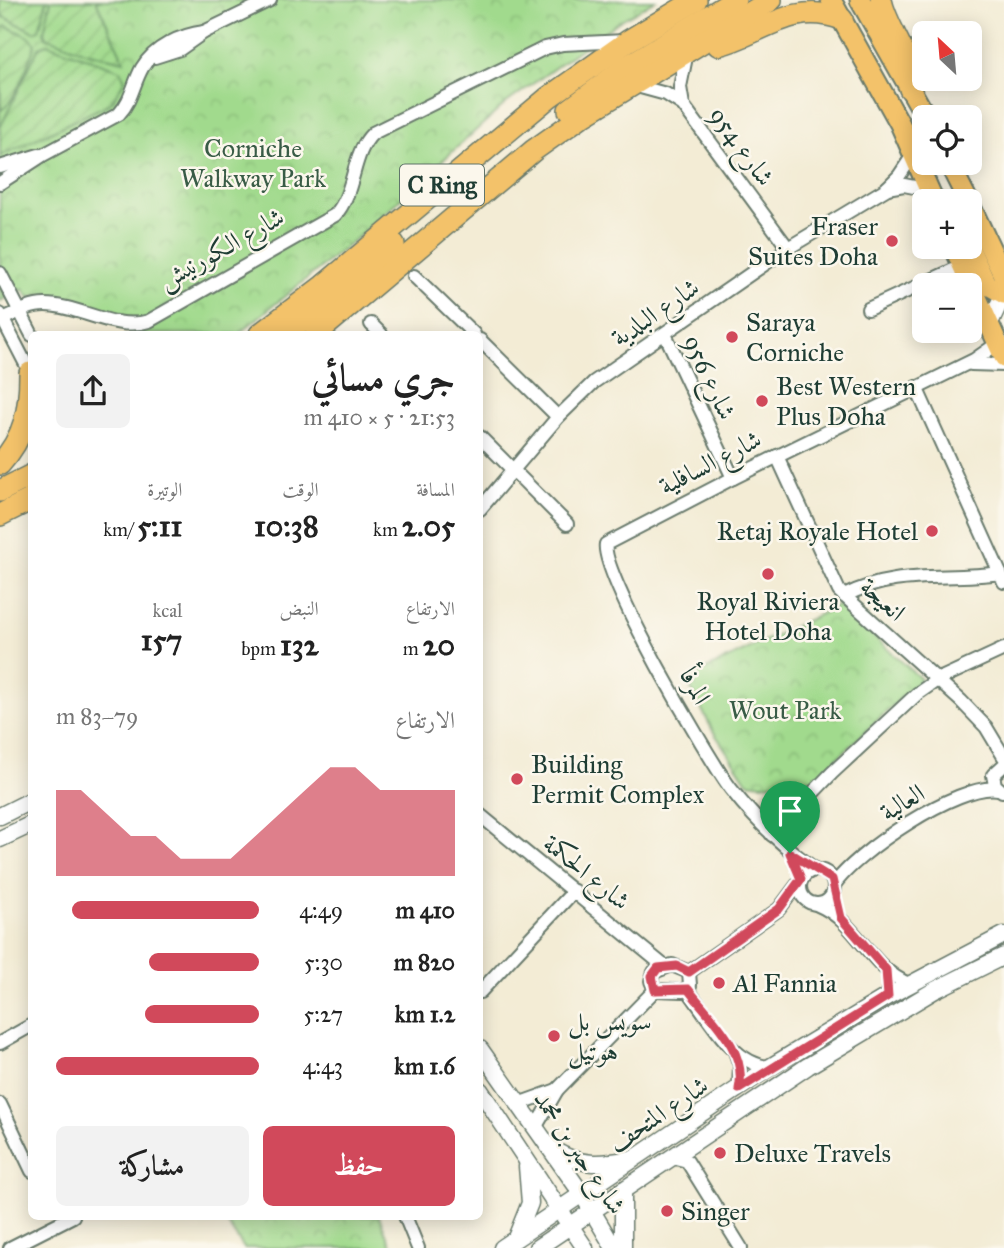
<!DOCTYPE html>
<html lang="ar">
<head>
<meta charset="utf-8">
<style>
  body { margin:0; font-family:"IM FELL Great Primer",Amiri,serif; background:#f2f2f2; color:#222; direction:rtl; height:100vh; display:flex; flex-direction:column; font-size:26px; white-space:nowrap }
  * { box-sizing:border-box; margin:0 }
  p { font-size:23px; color:#767676 }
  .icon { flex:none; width:38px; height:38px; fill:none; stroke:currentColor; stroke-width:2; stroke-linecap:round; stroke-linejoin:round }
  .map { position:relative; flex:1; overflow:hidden; direction:ltr }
  .drawer { position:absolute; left:28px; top:331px; width:455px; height:889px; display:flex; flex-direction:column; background:#fff; border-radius:10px; box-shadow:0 4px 18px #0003; direction:rtl }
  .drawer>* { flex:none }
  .needle { width:46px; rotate:334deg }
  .buttons { position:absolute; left:912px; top:21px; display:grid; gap:14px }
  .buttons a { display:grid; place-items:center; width:70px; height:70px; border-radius:10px; background:#fff; box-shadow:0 4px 18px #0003; font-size:35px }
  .pin { position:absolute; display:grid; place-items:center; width:60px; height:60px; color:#fff; margin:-72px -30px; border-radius:50% 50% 50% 0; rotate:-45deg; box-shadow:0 0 7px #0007 }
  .pin .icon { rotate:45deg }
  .round { display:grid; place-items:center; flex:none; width:74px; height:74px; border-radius:10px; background:#f2f2f2 }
  .headline { display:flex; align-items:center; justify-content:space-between; height:119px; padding:0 28px }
  h1 { font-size:38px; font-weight:800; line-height:52px }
  .figures { display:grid; grid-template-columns:repeat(3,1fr); gap:10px; height:119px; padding:7px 28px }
  .figures div { display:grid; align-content:center }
  .figures b { font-size:30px; font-weight:800 }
  .figures small { font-size:19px; font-weight:400 }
  .figures p { font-size:19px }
  .chart { height:196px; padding:14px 28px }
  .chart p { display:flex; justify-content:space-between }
  .chart svg { width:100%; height:126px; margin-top:7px; fill:#d1495b; opacity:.7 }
  .primary-button { display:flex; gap:14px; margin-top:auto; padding:14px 28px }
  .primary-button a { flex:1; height:80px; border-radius:10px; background:#d1495b; color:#fff; font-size:28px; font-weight:800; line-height:80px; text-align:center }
  .primary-button a+a { background:#f2f2f2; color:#222 }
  ul { padding:0 28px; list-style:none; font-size:23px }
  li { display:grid; grid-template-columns:112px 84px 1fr; align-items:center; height:52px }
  li i { height:18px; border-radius:9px; background:#d1495b }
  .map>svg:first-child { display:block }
</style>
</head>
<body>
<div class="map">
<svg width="1004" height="1248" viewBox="0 0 1004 1248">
  <defs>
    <pattern id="park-crowns" width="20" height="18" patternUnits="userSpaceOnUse" patternTransform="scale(1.75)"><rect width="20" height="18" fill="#a1da8d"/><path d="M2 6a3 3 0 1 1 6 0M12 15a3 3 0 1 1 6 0" fill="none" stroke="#8abc7a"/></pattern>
    <pattern id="garden-furrows" width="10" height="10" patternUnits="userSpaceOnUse" patternTransform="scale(1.75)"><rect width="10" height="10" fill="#a1da8d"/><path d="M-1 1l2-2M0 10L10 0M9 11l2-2" fill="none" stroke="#8abc7a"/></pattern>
  </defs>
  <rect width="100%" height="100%" fill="#fbf7ec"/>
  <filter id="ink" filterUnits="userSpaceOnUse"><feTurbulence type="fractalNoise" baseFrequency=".0143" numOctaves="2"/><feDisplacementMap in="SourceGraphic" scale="14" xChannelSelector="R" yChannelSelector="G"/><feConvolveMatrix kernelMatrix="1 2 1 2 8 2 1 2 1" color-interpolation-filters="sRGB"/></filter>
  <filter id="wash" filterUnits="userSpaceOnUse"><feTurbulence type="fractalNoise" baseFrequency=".00686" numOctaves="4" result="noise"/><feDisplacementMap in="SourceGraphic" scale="28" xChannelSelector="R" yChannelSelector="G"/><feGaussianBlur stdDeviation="1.57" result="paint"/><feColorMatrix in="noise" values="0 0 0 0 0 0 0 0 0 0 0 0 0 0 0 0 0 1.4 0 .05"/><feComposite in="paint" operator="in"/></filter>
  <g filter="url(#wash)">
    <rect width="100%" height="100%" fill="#f3ecd5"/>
    <g fill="url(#park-crowns)" stroke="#608c60" stroke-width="2">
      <polygon points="0,0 655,0 618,22 505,104 357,238 238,334 142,334 134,318 36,295 29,298 23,289 0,301"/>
      <polygon points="839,605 921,679 815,779 762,784 747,782 713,731 686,679"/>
      <polygon points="222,1216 379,1216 392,1248 244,1248"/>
    </g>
    <g fill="url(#garden-furrows)" stroke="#608c60" stroke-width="2">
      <polygon points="0,0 47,0 39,30 34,32 2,16"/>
      <polygon points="51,0 96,0 124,61 85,52 46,37 44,32"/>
      <path d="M6,26L31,38L35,44C30,60 15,103 1,110L0,30Z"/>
      <polygon points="47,44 120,70 125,80 111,103 0,156 0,128 39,47"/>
    </g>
  </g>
  <g filter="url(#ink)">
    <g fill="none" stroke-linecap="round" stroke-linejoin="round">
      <g stroke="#697a6c" stroke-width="16">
        <g id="minor">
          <polyline points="155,57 180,49 204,32 270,0"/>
          <polyline points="633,85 666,94 683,105 788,248"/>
          <polyline points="683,105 680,87 687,52"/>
          <polyline points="0,167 39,155"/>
          <path d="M0,183L43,155L119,114C132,100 133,84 142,68C154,47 181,35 204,32"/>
          <polyline points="887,188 904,185 929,190"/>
          <polyline points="0,273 32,335"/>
          <polyline points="414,276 474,334"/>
          <polyline points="868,309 962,266"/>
          <polyline points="0,314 32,376"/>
          <path d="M3,319C16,313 30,305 45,305C79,305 115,332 149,321L335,215C356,192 351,154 373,133L545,48L563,44L625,41"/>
          <polyline points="371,324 381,334"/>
          <polyline points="665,334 733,478"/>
          <polyline points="480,340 558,417"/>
          <polyline points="971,364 1004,365"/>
          <polyline points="916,387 1004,582"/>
          <polyline points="480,437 567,524"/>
          <polyline points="777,456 839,591 961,701 986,727 1004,757"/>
          <polyline points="480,509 558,417 594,382 788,248 886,189 899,176 913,155"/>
          <path d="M844,596C897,569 944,581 1000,573"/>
          <polyline points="1002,791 995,785 993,775 1004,765"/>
          <polyline points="480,815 664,966"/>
          <polyline points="772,835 832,773 917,694 937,680 1004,649"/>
          <circle cx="817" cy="887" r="17"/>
          <path d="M816,870C783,847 756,821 731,789C709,760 599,572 606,544L733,478L974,360L1001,341"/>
          <path d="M834,885C855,853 959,782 998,789"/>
          <path d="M818,905C857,921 870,969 909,984"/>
          <polygon points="672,965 689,972 690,985 683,991 655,990 651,981 654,972"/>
          <polyline points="689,972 779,909 800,881"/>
          <path d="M687,989C709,1017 732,1065 770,1067"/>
          <polyline points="480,992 574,891"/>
          <polyline points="0,1043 32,1025"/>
          <polyline points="736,1054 740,1065 739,1089"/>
          <polyline points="0,1104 32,1171"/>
          <polyline points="518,1104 557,1090"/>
          <polyline points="535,1128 557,1090 655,990"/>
          <polyline points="672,1157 687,1161 741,1248"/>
          <polyline points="405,1216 418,1248"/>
          <polyline points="10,1248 73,1216"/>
        </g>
      </g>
      <g stroke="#697a6c" stroke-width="19">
        <g id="tertiary">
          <polyline points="989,325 1004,293"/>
          <polyline points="0,816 32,800"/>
          <polyline points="0,839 32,824"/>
          <polyline points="480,1049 582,1194 614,1248"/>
          <polyline points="480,1090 585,1248"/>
          <path d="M554,1150C580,1166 600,1165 629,1159"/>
          <polyline points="623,1190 623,1248"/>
          <polyline points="516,1238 530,1203 527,1166"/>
          <polyline points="502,1248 770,1067 888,996 1004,935"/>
          <polyline points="537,1248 808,1066 935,990 1004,956"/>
        </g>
      </g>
      <g stroke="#697a6c" stroke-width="23">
        <g id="primary">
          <polyline points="831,0 900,124 934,201"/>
          <polyline points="860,0 926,117"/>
          <polyline points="949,163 968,201"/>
          <polyline points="970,205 1004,277"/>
          <polyline points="954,247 1004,357"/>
          <polyline points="969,247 986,284 1004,294"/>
        </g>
      </g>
      <g stroke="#697a6c" stroke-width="24">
        <g id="trunk">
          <path d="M881,0C887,30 914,57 910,89"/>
          <path d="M718,45C761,35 791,0 842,19"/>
          <polyline points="569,110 626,67 735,0"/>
          <polyline points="260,334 323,286 549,97 628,41 696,0"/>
          <polyline points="286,334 335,296 394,244"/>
          <polyline points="316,334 534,150 582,116 771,0"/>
          <path d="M0,464C25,437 30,409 30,373"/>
          <polyline points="0,491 32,475"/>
          <polyline points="0,515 32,499"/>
        </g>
      </g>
      <use href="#minor" stroke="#fff" stroke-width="12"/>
      <use href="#tertiary" stroke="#fff" stroke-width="16"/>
      <use href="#primary" stroke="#f3c26a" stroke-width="19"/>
      <use href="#trunk" stroke="#f3c26a" stroke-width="21"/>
    </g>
  </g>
  <g fill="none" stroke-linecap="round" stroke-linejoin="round" filter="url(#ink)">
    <g stroke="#fff" stroke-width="14">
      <path id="route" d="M790,853L832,879L841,918L886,970L888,996L739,1089C748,1050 710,1018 688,989L655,990L652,976L658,968L677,966L689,972L779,909L801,879Z"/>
    </g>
    <use href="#route" stroke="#d1495b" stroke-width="9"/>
  </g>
  <g fill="#d1495b" stroke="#fbf7ec" stroke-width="2.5">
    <circle cx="892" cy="241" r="7"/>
    <circle cx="732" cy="337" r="7"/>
    <circle cx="762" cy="401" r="7"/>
    <circle cx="932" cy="531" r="7"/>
    <circle cx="768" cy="574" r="7"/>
    <circle cx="517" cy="779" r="7"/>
    <circle cx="719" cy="983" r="7"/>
    <circle cx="554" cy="1036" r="7"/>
    <circle cx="720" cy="1153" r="7"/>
    <circle cx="667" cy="1211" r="7"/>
  </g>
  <g text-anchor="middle" stroke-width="5" stroke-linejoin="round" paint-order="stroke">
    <rect fill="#fbf7ec" stroke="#61756b" stroke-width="2" x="400" y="164.5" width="84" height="41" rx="5"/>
    <g font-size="24" font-weight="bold" fill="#1f3d34">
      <text x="442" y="193">C Ring</text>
    </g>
    <g font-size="26" fill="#1f3d34" stroke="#fbf7ec">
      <text transform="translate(742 146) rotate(54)" y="9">شارع 954</text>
      <text transform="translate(221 248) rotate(-29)" y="9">شارع الكورنيش</text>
      <text transform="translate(655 312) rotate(-34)" y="9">شارع البلدية</text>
      <text transform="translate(710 377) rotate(65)" y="9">شارع 956</text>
      <text transform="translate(710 462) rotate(-27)" y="9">شارع السافلية</text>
      <text transform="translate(883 599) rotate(42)" y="9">انعيجة</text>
      <text transform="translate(695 685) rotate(62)" y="9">المرفأ</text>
      <text transform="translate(902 802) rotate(-31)" y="9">العالية</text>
      <text transform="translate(587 872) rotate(39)" y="9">شارع الحكمة</text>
      <text transform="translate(658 1114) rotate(-34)" y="9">شارع المتحف</text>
      <text transform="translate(580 1152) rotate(56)" y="9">شارع جبر بن محمد</text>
    </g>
    <g font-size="26" fill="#395c46" stroke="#fbf7ec">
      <text x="253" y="157">Corniche<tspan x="253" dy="30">Walkway Park</tspan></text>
      <text x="785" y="719">Wout Park</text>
    </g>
    <g font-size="26" fill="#1f3d34" stroke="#fbf7ec" text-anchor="start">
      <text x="878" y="235" text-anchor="end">Fraser<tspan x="878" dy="30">Suites Doha</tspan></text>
      <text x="746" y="331">Saraya<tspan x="746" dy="30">Corniche</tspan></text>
      <text x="776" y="395">Best Western<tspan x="776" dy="30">Plus Doha</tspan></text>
      <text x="918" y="540" text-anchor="end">Retaj Royale Hotel</text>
      <text x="768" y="610" text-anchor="middle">Royal Riviera<tspan x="768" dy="30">Hotel Doha</tspan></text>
      <text x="531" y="773">Building<tspan x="531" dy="30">Permit Complex</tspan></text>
      <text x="733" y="992">Al Fannia</text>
      <text x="568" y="1030">سويس بل<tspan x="568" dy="30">هوتيل</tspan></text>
      <text x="734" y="1162">Deluxe Travels</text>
      <text x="681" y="1220">Singer</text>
    </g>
  </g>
</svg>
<div class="buttons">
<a><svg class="needle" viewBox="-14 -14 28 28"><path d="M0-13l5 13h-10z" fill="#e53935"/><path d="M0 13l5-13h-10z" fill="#767676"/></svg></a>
<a><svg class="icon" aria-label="locate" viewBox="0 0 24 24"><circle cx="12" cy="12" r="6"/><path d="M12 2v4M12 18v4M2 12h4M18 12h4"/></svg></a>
<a>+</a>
<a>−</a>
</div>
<div class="pin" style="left:790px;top:853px;background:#1e9e55"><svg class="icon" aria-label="arrive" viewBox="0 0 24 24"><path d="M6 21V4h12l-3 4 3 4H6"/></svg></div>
<section class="drawer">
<div class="headline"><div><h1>جري مسائي</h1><p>21:53 · 5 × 410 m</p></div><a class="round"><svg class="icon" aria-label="share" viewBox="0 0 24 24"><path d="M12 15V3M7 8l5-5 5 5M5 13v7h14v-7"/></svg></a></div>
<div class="figures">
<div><p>المسافة</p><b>2.05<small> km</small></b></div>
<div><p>الوقت</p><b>10:38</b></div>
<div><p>الوتيرة</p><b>5:11<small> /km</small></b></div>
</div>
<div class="figures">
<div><p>الارتفاع</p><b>20<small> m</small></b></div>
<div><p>النبض</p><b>132<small> bpm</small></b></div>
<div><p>kcal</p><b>157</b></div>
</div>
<div class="chart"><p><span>الارتفاع</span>79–83 m</p>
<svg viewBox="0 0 160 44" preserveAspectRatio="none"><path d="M0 44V14L10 14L20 22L30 30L40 30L50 38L60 38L70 38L80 30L90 22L100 14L110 6L120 6L130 14L140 14L150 14L160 14V44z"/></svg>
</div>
<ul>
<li><b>410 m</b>4:49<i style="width:92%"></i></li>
<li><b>820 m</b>5:30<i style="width:54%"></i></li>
<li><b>1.2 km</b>5:27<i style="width:56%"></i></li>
<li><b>1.6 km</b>4:43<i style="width:100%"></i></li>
</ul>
<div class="primary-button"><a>حفظ</a><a>مشاركة</a></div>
</section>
</div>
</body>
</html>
